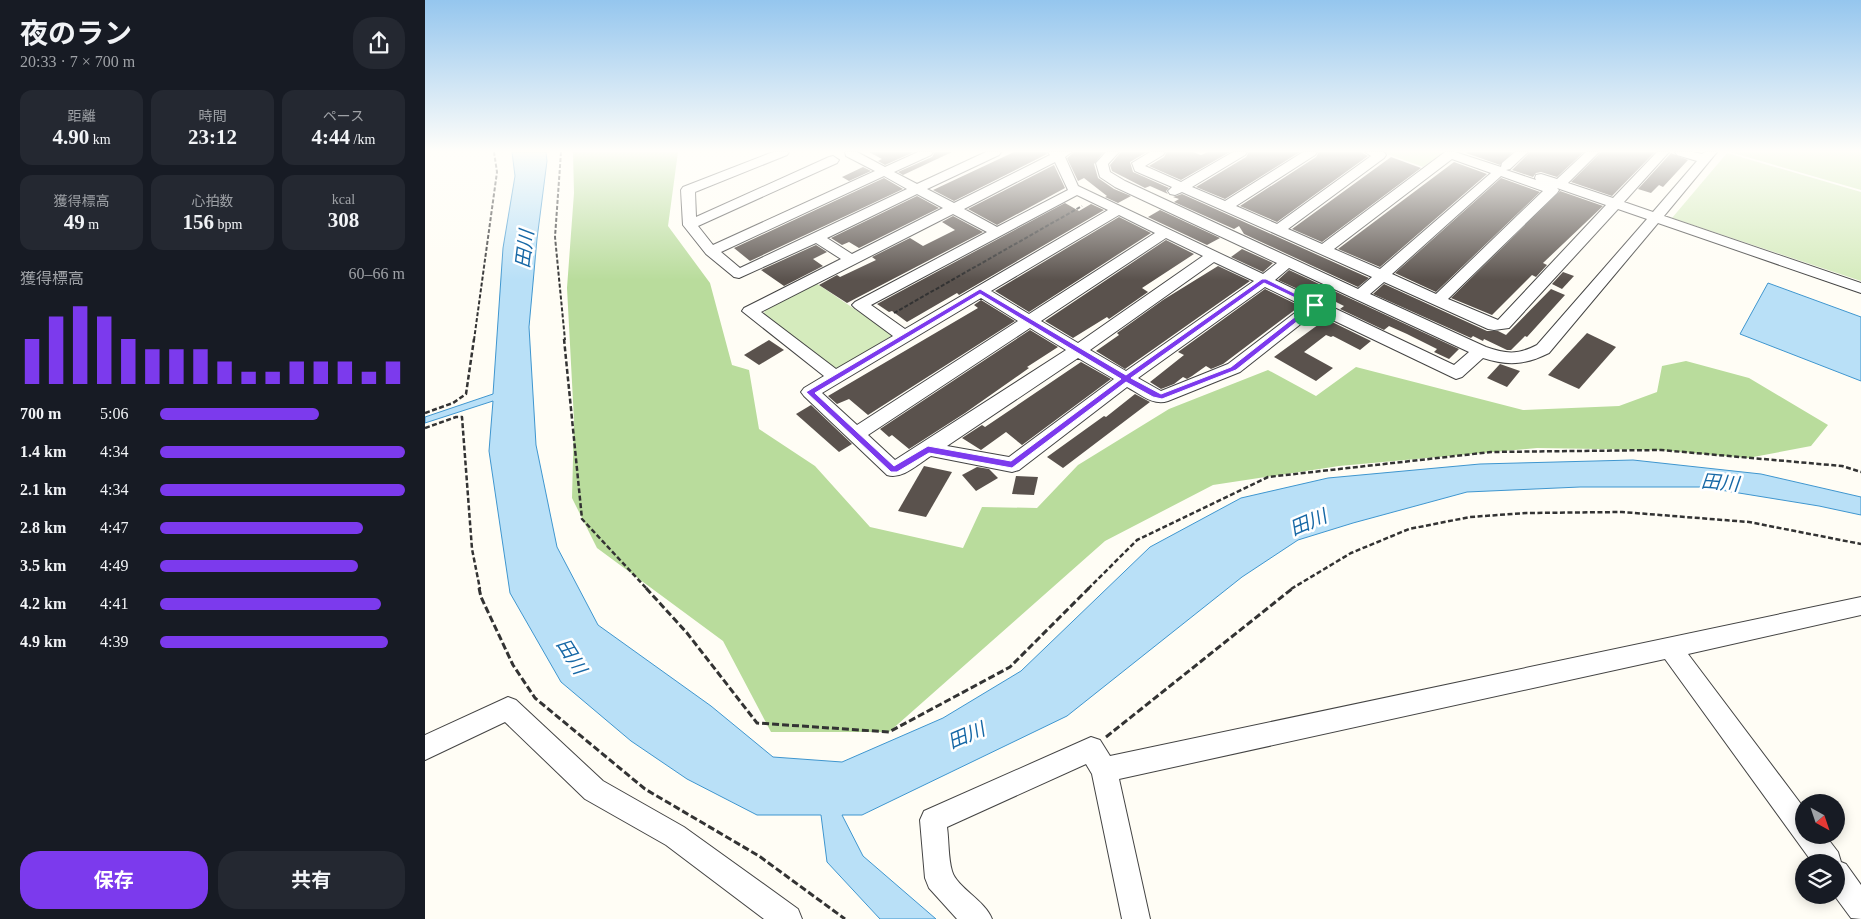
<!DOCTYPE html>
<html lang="ja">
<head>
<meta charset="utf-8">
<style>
  body { margin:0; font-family:"Times New Roman","Noto Sans JP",serif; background:#242831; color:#f1f3f6; height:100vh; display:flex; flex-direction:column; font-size:19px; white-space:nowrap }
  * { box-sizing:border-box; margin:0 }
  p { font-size:16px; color:#9ea1a6 }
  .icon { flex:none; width:28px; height:28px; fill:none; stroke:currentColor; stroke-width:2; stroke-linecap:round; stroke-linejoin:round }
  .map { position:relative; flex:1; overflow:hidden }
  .panel { display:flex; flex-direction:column; background:#171b24; width:425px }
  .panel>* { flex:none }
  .needle { width:32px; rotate:140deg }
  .buttons { position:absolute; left:1370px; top:794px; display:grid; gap:10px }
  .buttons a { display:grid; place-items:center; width:50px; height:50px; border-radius:50%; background:#171b24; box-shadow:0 2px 12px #0003; font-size:25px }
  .pin { position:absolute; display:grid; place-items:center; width:42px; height:42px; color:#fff; margin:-21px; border-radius:10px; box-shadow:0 2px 8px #0006 }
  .round { display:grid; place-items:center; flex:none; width:52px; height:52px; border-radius:20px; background:#242831 }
  .headline { display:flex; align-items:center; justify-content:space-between; height:85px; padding:0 20px }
  h1 { font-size:28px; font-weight:700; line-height:38px }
  .metrics { display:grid; grid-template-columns:repeat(3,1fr); gap:8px; height:85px; padding:5px 20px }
  .metrics div { display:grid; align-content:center; border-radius:12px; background:#242831; text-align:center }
  .metrics b { font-size:21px; font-weight:700 }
  .metrics small { font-size:14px; font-weight:400 }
  .metrics p { font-size:14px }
  .chart { height:140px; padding:10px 20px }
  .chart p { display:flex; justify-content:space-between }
  .chart svg { width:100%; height:90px; margin-top:5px; stroke:#7c3aed; stroke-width:6 }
  .button { display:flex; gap:10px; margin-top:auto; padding:10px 20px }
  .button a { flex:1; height:58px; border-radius:20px; background:#7c3aed; color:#fff; font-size:20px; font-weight:700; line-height:58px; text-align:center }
  .button a+a { background:#242831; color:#f1f3f6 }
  ul { padding:0 20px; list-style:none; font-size:16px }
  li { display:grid; grid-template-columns:80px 60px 1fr; align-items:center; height:38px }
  li i { height:12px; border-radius:6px; background:#7c3aed }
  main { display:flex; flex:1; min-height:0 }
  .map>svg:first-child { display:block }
</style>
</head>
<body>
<main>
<section class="panel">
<div class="headline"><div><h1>夜のラン</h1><p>20:33 · 7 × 700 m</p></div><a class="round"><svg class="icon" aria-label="share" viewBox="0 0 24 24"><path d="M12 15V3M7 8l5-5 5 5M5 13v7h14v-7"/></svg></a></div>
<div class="metrics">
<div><p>距離</p><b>4.90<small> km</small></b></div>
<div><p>時間</p><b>23:12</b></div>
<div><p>ペース</p><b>4:44<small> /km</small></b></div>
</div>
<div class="metrics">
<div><p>獲得標高</p><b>49<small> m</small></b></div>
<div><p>心拍数</p><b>156<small> bpm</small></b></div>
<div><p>kcal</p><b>308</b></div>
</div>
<div class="chart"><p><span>獲得標高</span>60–66 m</p>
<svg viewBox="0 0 160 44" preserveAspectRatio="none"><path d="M5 44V22M15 44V11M25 44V6M35 44V11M45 44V22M55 44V27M65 44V27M75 44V27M85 44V33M95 44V38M105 44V38M115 44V33M125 44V33M135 44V33M145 44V38M155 44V33"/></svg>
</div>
<ul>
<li><b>700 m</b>5:06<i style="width:65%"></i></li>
<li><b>1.4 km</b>4:34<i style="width:100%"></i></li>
<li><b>2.1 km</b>4:34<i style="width:100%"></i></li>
<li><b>2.8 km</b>4:47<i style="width:83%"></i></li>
<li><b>3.5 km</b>4:49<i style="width:81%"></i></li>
<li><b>4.2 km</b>4:41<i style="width:90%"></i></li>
<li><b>4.9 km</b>4:39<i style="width:93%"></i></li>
</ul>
<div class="button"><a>保存</a><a>共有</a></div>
</section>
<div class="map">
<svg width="1436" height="919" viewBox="0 0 1436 919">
  <rect width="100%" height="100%" fill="#fffdf5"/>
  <g fill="#d5ebbd">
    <polygon points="957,152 1019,152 998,167"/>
    <polygon points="1305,152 1436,152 1436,190"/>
    <polygon points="1302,153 1436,192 1436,281 1247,218"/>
    <polygon points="391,283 468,335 411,370 338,315 341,309"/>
  </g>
  <polygon fill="#b9dc9c" points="148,152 253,152 243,226 285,283 307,365 324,370 334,429 390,466 445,527 538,548 557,507 612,508 653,465 744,409 843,370 891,396 931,367 1098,410 1194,406 1232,392 1237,366 1261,361 1324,378 1403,425 1386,446 1323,458 1236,450 1112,448 914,466 788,485 680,541 464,732 346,732 298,641 172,548 147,498 149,420 142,288 149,193"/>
  <g fill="#b9e0f7" stroke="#3f96cf">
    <polygon points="87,152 121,152 122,161 112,239 104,327 111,445 132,547 173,625 286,706 348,757 417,762 518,718 596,671 725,547 816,498 903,478 1055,464 1208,460 1336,474 1436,497 1436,515 1394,506 1277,487 1155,487 1042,492 928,523 873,540 817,577 642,716 437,815 417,815 438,856 511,919 455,919 402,862 396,815 332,815 262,779 206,741 136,682 85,593 64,451 68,401 0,423 0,417 68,394 78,248 90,176"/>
    <polygon points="1343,283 1436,317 1436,381 1315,334"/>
  </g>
  <g fill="#5a524d">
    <polygon points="444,152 489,152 460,165 453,161 457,159"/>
    <polygon points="510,152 527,152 478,175 473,172 507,157"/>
    <polygon points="589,152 621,152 622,154 529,201 508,190"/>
    <polygon points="649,152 679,152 669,164 673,178 689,189 706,196 693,203 680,197 682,196 659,178 653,181 642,158"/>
    <polygon points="696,152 722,152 705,162 708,172 744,188 741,191 743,194 725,186 720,188 687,171 685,165"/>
    <polygon points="742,152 768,152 776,155 783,152 805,152 756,180 724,166 739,157"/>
    <polygon points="824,152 875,152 800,199 771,187 821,157"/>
    <polygon points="894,152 936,152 943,156 852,222 815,206 891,157"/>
    <polygon points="1043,152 1088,152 1075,165 1041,153"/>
    <polygon points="1105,152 1159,152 1132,177 1116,172 1111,173 1108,177 1087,170"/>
    <polygon points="1176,152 1230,152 1187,196 1146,182"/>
    <polygon points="1246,153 1263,160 1238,187 1234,185 1226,193 1213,189"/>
    <polygon points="966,157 996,168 897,242 867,229"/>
    <polygon points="1029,162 1062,174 955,267 913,249"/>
    <polygon points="629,165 640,188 572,225 543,209"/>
    <polygon points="438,167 446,171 424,181 417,177"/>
    <polygon points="459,178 478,189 325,261 309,248"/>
    <polygon points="1076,178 1115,192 1011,292 970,273"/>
    <polygon points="1135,191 1178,206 1118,263 1122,265 1111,277 1107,275 1067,315 1026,298"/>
    <polygon points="757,194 944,278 933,287 819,234 814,226 809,229 749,202 754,199 748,197"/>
    <polygon points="492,196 514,208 434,248 424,242 417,245 406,238"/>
    <polygon points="640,203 654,211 666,204 679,210 534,295 532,293 482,322 467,311 464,312 452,304"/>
    <polygon points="735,210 795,238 782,245 723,217"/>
    <polygon points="528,216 558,232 422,303 394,285 412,275 415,277 451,260 447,257 485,238 498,246 530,230 517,222"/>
    <polygon points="694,217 726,233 604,312 570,291"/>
    <polygon points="741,240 769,254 717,288 723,292 684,319 682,317 648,338 620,321"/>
    <polygon points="391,245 402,252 388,259 398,266 359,286 336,270"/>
    <polygon points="817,249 848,263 838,272 806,257"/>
    <polygon points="793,266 825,281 700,369 671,351 694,335 692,333 738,300"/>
    <polygon points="864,270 1034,349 1024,359 1009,352 1012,349 982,334 964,326 959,330 915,309 919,306 893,293 888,296 853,280"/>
    <polygon points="1138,272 1149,276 1137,289 1127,284"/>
    <polygon points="959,284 1062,331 1073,331 1081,335 1126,289 1140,295 1102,337 1100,336 1086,350 1082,350 1059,339 1058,341 1048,336 1046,338 948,294"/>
    <polygon points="840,289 875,306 798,364 786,369 781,366 767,376 762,379 758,377 749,384 736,389 725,382 759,355 753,352"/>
    <polygon points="556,300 590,321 443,415 424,399 412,404 403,396 553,308 549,305"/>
    <polygon points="901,319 946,341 935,350 908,336 906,337 901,335 879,352 908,368 891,381 849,357"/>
    <polygon points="605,330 633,347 602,367 604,368 540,413 484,449 467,435 464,437 455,429"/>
    <polygon points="1162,333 1191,347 1154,389 1123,375"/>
    <polygon points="344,340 359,350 334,365 319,355"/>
    <polygon points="656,362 686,379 597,445 581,432 556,450 537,438 557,425 560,427"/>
    <polygon points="1075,364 1095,371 1082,387 1062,378"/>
    <polygon points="710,394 725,402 638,468 622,457 679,416 681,417"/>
    <polygon points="386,405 427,444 414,452 371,414"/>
    <polygon points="499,466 527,472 501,517 473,511"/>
    <polygon points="552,467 564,469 573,478 551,491 537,475"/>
    <polygon points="591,476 613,477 609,495 587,494"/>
  </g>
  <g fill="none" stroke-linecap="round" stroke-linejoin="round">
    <g stroke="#444" stroke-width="2">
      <g id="minor">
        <path d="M348,152H364L362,155L270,192L271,217L404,157L408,156L414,160L412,163L273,226L288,245L450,171L421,156L420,152H432L460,167L493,152H508L506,155L469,172L492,184L561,152H576L574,155L502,189L529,203L625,155L623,152H647L640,157L653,186L838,274L852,263L690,187L675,177L671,163L681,152H694L683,164L685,172L700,181L933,289L947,277L757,192L750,195L745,194L743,191L747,187L710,171L707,163L725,152H740L738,155L720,166L756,182L808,152H822L820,155L767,187L800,201L878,152H892L890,155L811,206L852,224L946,156L940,152H959L961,155L959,158L863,229L897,244L1020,152H1030L1076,167L1077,163L1090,152H1103L1085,169L1081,170L1111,180L1110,178L1111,175L1116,174L1132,179L1161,152H1174L1143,183L1188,198L1232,152H1244L1199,202L1228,212L1272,161L1252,155L1250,152H1268L1277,154L1280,152H1292L1239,216L1436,283V293L1233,223L1124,353C1100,365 1083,366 1058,358L1037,377L1031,379L891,312L815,372L743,401C728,406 715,394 702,387L594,470L587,472L506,456C493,464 477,480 462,475L379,396L376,392L379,388L399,376L317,311L319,308L416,259L391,243L314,278L309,277L281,254L258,225L256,190L258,187ZM1027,159L1066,173L955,269L909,249ZM630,162L643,190L572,227L539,209ZM459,176L482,189L315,268L296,252ZM1076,176L1118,191L1011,294L967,274ZM1132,188L1181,205L1073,320L1023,299L1132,193L1134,190ZM492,194L518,208L427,254L402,238ZM652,195L683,210L480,329L446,305ZM1193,209L1222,219L1112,345C1093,355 1081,354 1061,347L945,294L959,282L1063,329L1069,330L1084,328ZM528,214L562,232L430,302L427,305L430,308L468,336L411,369L336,312ZM694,215L730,233L604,314L566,291ZM741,238L778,256L653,343L616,321ZM789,262L829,281L701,371L665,350ZM864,268L1044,352L1029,365L850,280ZM840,287L879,306L803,364L736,391L713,378ZM556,298L593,321L432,425L397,393ZM605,328L641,350L470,460L443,435ZM653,358L689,379L584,457L522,446Z"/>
        <path d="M1436,597V615L1263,654L1379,808V835H1400L1413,852L1416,862L1421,864L1436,885V919L1426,918L1409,895H1411V862H1387L1240,659L694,779L725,919H697L667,774L661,764L522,827C524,841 523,858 527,871C532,888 560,900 567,919H532L504,888L500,878L495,820L499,811L666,737L675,740L685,756Z"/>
        <polygon points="83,697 91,700 178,781 259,827 373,909 377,919 339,919 241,845 160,799 80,722 0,760 0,735"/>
      </g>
    </g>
    <g stroke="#333" stroke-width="2" stroke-dasharray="4 2" stroke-linecap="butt">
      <polyline points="136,152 130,237 140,340"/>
      <polyline points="469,313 657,206"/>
      <polyline points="49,340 72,172 69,152"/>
    </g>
    <g stroke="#333" stroke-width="2.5" stroke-dasharray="5 2.5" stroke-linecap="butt">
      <polyline points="139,339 157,519 222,589"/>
      <polyline points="0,413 28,403 41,394 49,339"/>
      <polyline points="0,428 31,417 37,417 47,549 55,589"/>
      <polyline points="663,589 712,540 843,477 1066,452 1236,450 1417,466 1436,472"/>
      <polyline points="866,589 926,553 984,529 1045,517 1101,513 1197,512 1324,522 1436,544"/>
    </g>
    <g stroke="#333" stroke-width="3" stroke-dasharray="7 3" stroke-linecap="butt">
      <polyline points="54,588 56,597 88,665 110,698 220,789 334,856 420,919"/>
      <polyline points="221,588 262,633 332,723 464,732 585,667 664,588"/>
      <polyline points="681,737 868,588"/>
    </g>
    <use href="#minor" fill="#fff" fill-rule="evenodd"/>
  </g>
  <linearGradient id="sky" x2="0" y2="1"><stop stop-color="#95c6ee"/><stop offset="0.54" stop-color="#fffefa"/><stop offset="1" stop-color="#fffefa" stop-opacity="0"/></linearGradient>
  <rect width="1436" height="280" fill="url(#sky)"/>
  <path fill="#7c3aed" stroke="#fff" fill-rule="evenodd" d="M837,279H841L893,305L811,370L737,399L728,397L701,382L587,468L504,453L472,472H466L381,392L555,289L701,375ZM839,283L885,305L806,367L736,394L706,378ZM555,294L696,379L586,461L503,446L469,466L390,393Z"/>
  <g text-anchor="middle" stroke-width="5" stroke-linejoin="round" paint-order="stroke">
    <g font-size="19" font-style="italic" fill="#1768a6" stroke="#fff">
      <text transform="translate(99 249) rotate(-83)" y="7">田川</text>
      <text transform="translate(1295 482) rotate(5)" y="7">田川</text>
      <text transform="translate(883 522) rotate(-23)" y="7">田川</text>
      <text transform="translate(147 656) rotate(58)" y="7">田川</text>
      <text transform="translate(541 735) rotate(-23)" y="7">田川</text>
    </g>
  </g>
</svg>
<div class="buttons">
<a><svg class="needle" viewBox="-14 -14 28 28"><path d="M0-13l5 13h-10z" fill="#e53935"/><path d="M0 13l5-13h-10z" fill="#9ea1a6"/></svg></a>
<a><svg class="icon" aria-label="layers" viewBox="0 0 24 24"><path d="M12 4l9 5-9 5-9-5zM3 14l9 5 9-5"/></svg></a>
</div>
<div class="pin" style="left:890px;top:305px;background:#1e9e55"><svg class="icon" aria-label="arrive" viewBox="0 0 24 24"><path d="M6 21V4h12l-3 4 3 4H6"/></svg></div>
</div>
</main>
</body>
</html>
